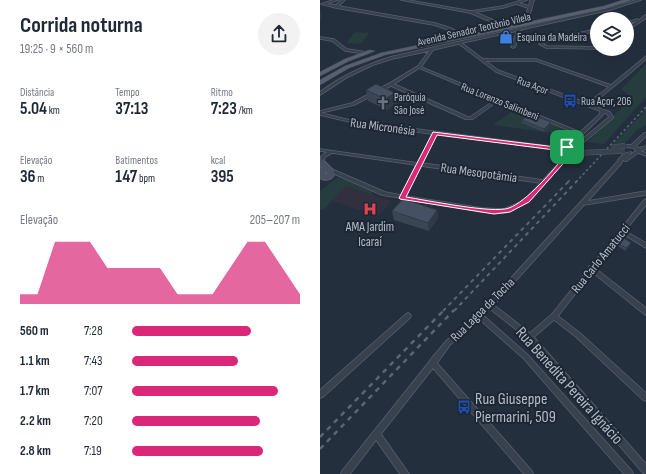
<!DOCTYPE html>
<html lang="pt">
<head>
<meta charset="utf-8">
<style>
  body { margin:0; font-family:"Sofia Sans Condensed",sans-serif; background:#f2f2f3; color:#1f2937; height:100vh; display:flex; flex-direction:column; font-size:15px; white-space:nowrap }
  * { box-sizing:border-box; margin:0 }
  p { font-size:13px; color:#747a83 }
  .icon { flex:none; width:22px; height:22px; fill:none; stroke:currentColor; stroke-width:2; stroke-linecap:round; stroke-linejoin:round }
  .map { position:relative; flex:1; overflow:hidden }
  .details { display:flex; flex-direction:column; background:#fff; width:320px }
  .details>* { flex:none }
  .buttons { position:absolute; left:270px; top:12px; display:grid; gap:8px }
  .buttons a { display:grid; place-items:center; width:44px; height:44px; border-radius:50%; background:#fff; box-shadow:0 4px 16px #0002; font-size:20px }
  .pin { position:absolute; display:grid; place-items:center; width:34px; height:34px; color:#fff; margin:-17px; border-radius:8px; box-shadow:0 2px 6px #0006 }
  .round { display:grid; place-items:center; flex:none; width:42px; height:42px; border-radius:21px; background:#f2f2f3 }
  .overview { display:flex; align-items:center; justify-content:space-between; height:68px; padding:0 20px }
  h1 { font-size:22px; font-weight:700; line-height:30px }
  .stats { display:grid; grid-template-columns:repeat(3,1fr); gap:6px; height:68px; padding:4px 20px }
  .stats div { display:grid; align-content:center }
  .stats b { font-size:17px; font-weight:700 }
  .stats small { font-size:11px; font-weight:400 }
  .stats p { font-size:11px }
  .chart { height:112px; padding:8px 20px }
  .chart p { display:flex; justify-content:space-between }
  .chart svg { width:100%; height:72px; margin-top:4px; fill:#db2777; opacity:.7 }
  ul { padding:0 20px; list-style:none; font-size:13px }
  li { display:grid; grid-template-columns:64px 48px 1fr; align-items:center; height:30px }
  li i { height:10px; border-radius:5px; background:#db2777 }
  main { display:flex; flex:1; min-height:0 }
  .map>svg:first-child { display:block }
</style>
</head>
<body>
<main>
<section class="details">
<div class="overview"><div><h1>Corrida noturna</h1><p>19:25 · 9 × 560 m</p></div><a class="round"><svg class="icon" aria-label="share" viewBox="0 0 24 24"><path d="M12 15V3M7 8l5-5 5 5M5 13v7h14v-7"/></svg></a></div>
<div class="stats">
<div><p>Distância</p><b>5.04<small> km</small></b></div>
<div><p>Tempo</p><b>37:13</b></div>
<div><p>Ritmo</p><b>7:23<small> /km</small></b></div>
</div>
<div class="stats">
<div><p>Elevação</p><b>36<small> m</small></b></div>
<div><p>Batimentos</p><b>147<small> bpm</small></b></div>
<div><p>kcal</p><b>395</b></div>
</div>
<div class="chart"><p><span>Elevação</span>205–207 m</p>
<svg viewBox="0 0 160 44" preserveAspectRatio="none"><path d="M0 44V38L10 38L20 6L30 6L40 6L50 22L60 22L70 22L80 22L90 38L100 38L110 38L120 22L130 6L140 6L150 22L160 38V44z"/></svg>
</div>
<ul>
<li><b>560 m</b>7:28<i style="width:71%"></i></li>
<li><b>1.1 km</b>7:43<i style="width:63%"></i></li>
<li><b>1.7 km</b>7:07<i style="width:87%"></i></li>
<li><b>2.2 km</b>7:20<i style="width:76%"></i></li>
<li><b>2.8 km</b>7:19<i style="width:78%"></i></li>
</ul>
</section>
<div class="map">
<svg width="326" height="474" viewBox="0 0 326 474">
  <rect width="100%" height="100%" fill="#242f3e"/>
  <polygon fill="#32303f" points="26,186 72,201 58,216 12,201"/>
  <g fill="#263c3f">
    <polygon points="35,32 49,33 41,44 26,43"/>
    <polygon points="326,64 326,97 284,144 267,142 312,98 301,89"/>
    <polygon points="195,109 244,129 240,134 173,125"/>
    <polygon points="326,110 326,125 317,130 304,144 293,144"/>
    <polygon points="23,177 51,191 53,195 26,186 3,210 0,209 0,191 17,178"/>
  </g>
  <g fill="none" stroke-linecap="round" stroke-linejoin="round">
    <g stroke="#565f6c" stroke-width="1.5">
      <g id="street">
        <polygon points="13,0 18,0 7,4 16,5 21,0 25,0 19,6 115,23 131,28 145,36 142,37 129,30 114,25 16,8 1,4"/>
        <polygon points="81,0 88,0 151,11 183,6 202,0 207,0 199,3 209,6 210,0 214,0 209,18 207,19 205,18 208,8 196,4 183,8 155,12 180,23 181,24 179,25 150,13"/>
        <path d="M316,0H321L290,10L200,30L201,31L195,47L193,48L191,47L197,31L142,43L163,59H216L291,85L326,56V59L308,75L271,105L290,112L293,117V118L257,148L259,152C257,155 254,156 250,155L209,202L185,213L162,212L84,199L82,200L80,198L62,195L10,172V170H14L65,192L81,195L96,165L12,153L5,157L3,163H0L1,156L7,152L0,151V149L98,163L112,134L34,123L0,115V111L32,103L70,83L98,66L109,51L72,59L53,65L26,78L0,95V92C21,76 45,65 70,57L288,8ZM139,44L176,72L280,111V114L260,132L101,67L113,50ZM166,61H216L289,87L267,103L178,70ZM99,68L175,100L150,117H148L74,84ZM71,86L145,119H153L178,101L258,134L245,146L244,148L34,121L1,113L34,105ZM284,113L287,114L289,117L254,146H251L283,115ZM117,134L243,151L246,155L223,180L102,163ZM249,149H253L255,152L253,153L249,152L248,150ZM101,166L220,183L205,200L184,209L162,208L86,196Z"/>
        <polygon points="325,15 326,15 326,18 307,31 307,28 317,21 307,24 307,22 317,19 319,20"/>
        <polygon points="277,29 277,31 226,42 223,44 227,46 277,47 277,49 226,48 219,44 224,40"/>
        <polygon points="0,37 14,39 27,49 46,52 48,53 46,54 25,51 12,41 0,39"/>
        <path d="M324,133H326V136L316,146L319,148L326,146V149L321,151L326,153V156L318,153L307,161H305L303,160L301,164L268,201L326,191V195L264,205L174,305L210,333L232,314L268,269L269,266H271L324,200L326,199V205L305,231L326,243V248L303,234L275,268L326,308V315L324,314L272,272L238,316L260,333L326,393V401L323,400L256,337L234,320L214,337L326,464V474L323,473L208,339L170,309L163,315L208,355L312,471L313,474H304L204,359L159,319L130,345L117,363L212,471L213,474H204L113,368L61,434L89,474H80L56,440L30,474H21L22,471L109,362L110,360L111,359L126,341L168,303L297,162C299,157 305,152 311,152V153L308,156L316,151L314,148L303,147V145H311Z"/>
        <polygon points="88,313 90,314 91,316 90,318 3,397 0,398 0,390 86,314"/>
      </g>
    </g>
    <g stroke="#565f6c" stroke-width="2">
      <path id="secondary" d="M0,159H2L14,171V175C11,180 5,181 0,178V168L2,167L0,165ZM6,171L7,173L6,175L5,173Z"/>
    </g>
    <g stroke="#414a57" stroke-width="1">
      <g id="primary">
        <polygon points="303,0 311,0 285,9 65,55 29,68 0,85 0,80 25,66 61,53 284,6"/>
        <polygon points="50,50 55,51 29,61 0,76 0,72 25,59"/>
      </g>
    </g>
    <use href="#street" fill="#38414e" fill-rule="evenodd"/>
    <use href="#secondary" fill="#465061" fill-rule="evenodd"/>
    <use href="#primary" fill="#56606e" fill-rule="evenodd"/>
    <g stroke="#5a6575" stroke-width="1.5" stroke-dasharray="2.5 2.5" stroke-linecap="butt">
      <polyline points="248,182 250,180"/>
      <polyline points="256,182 326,107"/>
    </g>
    <g stroke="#5a6575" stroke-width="2" stroke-dasharray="4 4" stroke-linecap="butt">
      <polyline points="123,311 249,181"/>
      <polyline points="134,311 257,181"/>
    </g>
    <g stroke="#5a6575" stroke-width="2.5" stroke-dasharray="5 5" stroke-linecap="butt">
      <polyline points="0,437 124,310"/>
      <polyline points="0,449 134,310"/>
    </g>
    <g stroke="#565f6c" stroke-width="5.5" stroke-linecap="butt">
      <g id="street-bridge">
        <polyline points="293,147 305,146"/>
        <polyline points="257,153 303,151"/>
      </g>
    </g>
    <use href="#street-bridge" stroke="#38414e" stroke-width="4.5"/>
  </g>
  <g fill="#3b4654">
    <polygon points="46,90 75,93 77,104 67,110 48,101"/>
    <polygon points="202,120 231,122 231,125 224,132 202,123"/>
    <polygon points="117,210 118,218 109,231 74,220 72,211"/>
    <polygon points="298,243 310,246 305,251 298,246"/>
  </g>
  <g fill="#303945">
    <polygon points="0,9 2,16 0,23"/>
    <polygon points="75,93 77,104 67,110 65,99"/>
    <polygon points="231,122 231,125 224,132 224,129"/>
    <polygon points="117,210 118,218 109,231 108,223"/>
    <polygon points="311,243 310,246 305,251 306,248"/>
  </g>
  <g fill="#455162" stroke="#303945">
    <polygon points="56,84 75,93 65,99 46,90"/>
    <polygon points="210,114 231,122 224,129 202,120"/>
    <polygon points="83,199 117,210 108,223 72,211"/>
    <polygon points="304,238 311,243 306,248 298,243"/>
  </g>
  <path fill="#db2777" stroke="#fff" fill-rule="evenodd" d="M113,132L244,148L247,146H255L260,152L250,156L209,202L190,212L174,214L80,199L79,198ZM117,135L243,151L245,155C234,170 206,202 189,208C173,214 106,200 86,197ZM249,149H253L254,151L252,152Z"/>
  <defs>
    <g id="shop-bare" transform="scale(1.08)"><path d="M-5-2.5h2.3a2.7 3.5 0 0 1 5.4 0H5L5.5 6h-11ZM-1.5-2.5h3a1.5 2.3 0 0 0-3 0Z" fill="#3f7fe0" stroke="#1d2633" stroke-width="2.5" paint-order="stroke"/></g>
    <g id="bus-bare" transform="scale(1.08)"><path d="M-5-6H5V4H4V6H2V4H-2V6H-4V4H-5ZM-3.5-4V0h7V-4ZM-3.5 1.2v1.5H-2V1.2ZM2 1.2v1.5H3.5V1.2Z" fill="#1a4fb4" stroke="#1d2633" stroke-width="2.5" paint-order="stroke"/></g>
    <g id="church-bare" transform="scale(1.08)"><path d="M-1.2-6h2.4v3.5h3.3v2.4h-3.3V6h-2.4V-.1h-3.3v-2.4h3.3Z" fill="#6b7280" stroke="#1d2633" stroke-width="2.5" paint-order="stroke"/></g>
    <g id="hospital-bare" transform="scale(1.08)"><path d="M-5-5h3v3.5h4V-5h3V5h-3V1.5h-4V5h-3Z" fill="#e0444e" stroke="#1d2633" stroke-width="2.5" paint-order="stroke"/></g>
  </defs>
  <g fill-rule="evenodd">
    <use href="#shop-bare" x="186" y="37"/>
    <use href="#bus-bare" x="250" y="101"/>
    <use href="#church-bare" x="63" y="103"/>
    <use href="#hospital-bare" x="50" y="209"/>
    <use href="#bus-bare" x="144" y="407"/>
  </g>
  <g text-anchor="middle" stroke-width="4" stroke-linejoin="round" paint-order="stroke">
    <g font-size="11" fill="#b4bcc9" stroke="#1d2633">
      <text transform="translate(154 29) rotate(-13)" y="4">Avenida Senador Teotônio Vilela</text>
      <text transform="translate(213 85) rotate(21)" y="4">Rua Açor</text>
      <text transform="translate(180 101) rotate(22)" y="4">Rua Lorenzo Salimbeni</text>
    </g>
    <g font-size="11" fill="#b4bcc9" stroke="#1d2633" text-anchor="start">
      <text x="197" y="41">Esquina da Madeira</text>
      <text x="74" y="101">Paróquia<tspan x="74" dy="13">São José</tspan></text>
      <text x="261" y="105">Rua Açor, 206</text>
    </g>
    <g font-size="13" fill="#b4bcc9" stroke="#1d2633">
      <text transform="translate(63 126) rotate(8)" y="5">Rua Micronésia</text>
      <text transform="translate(159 172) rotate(8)" y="5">Rua Mesopotâmia</text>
      <text transform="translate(280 258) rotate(-51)" y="5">Rua Carlo Amatucci</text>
      <text transform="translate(162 309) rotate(-45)" y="5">Rua Lagoa da Tocha</text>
    </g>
    <g font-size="13" fill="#b4bcc9" stroke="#1d2633">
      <text x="50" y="231">AMA Jardim<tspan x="50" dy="15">Icaraí</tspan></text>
    </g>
    <g font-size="16" fill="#b4bcc9" stroke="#1d2633">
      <text transform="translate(250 385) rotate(48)" y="6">Rua Benedita Pereira Ignácio</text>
    </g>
    <g font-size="16" fill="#b4bcc9" stroke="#1d2633" text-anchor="start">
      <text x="155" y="404">Rua Giuseppe<tspan x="155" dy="18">Piermarini, 509</tspan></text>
    </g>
  </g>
</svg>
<div class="buttons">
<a><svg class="icon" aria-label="layers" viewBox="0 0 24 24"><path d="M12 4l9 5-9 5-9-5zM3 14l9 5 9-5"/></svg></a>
</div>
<div class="pin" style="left:247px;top:147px;background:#1e9e55"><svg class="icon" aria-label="arrive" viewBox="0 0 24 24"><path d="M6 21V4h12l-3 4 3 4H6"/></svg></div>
</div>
</main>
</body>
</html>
